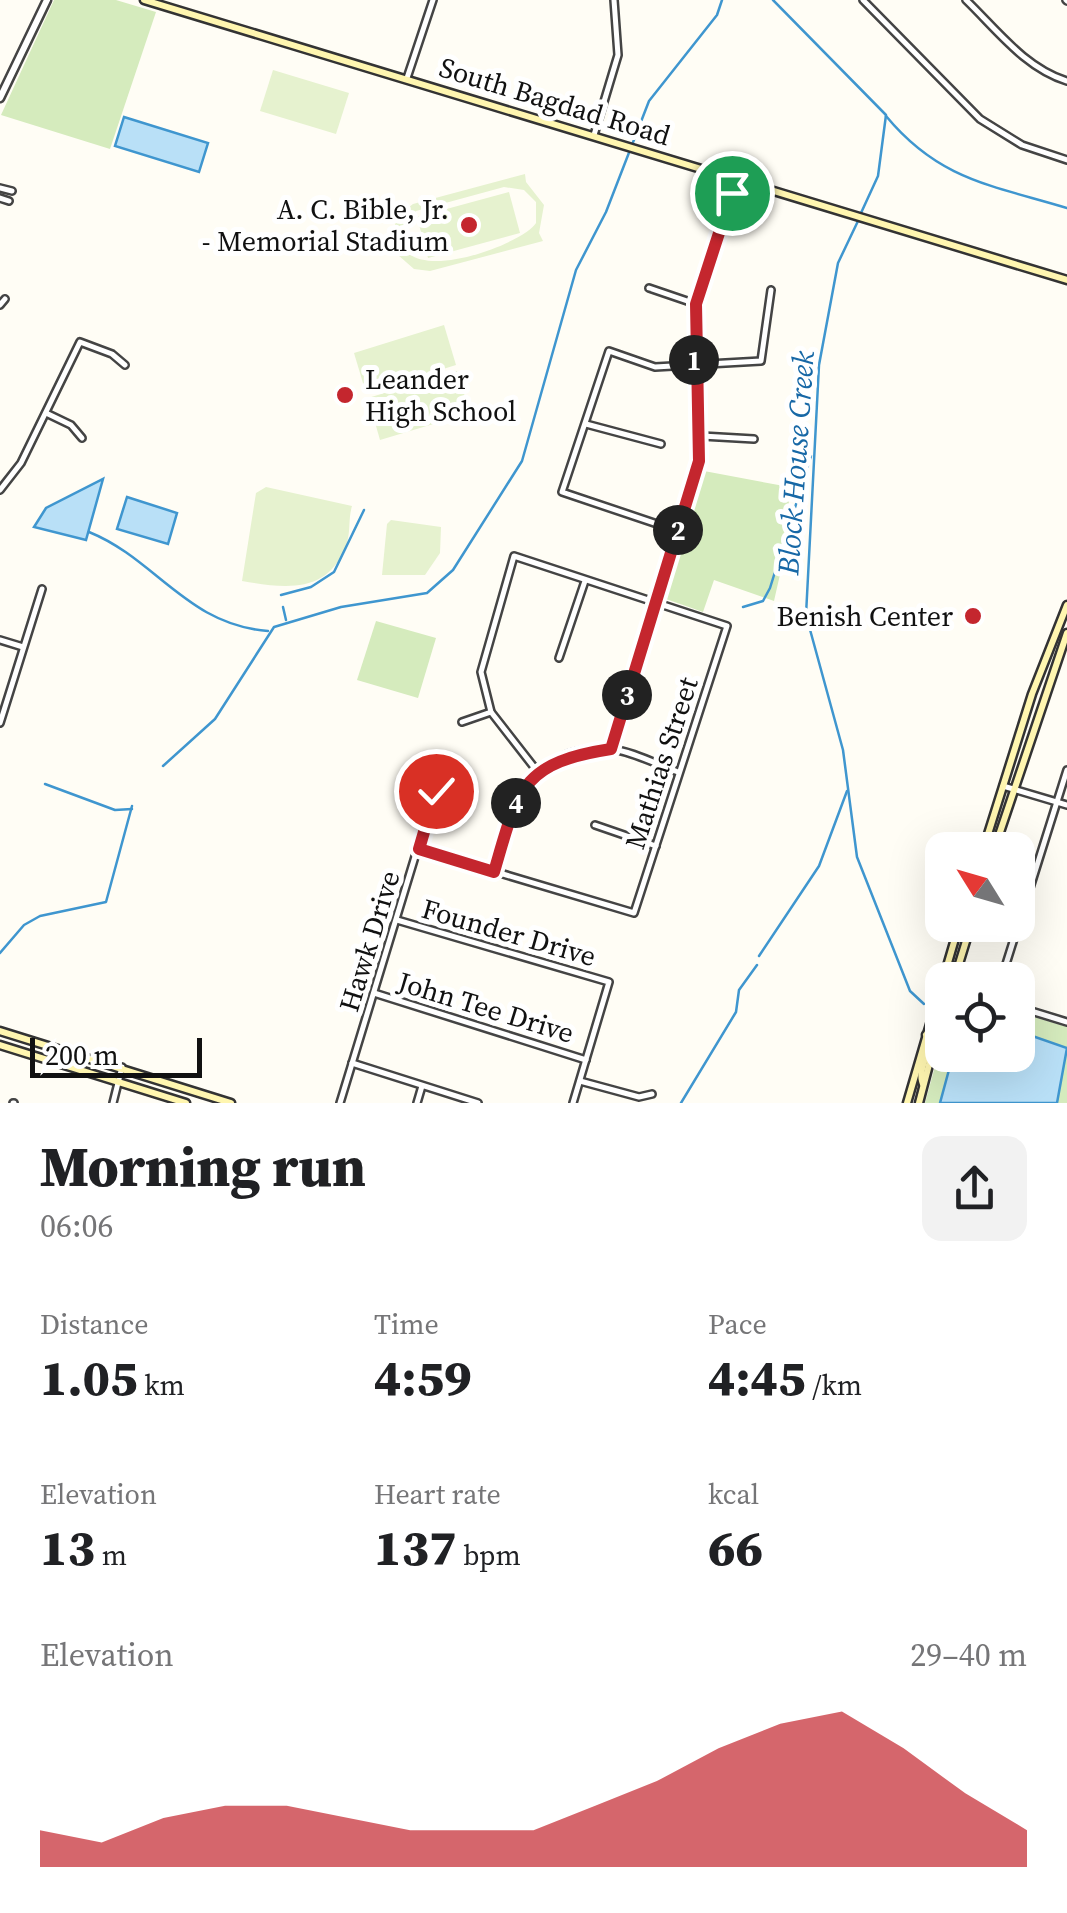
<!DOCTYPE html>
<html lang="en">
<head>
<meta charset="utf-8">
<style>
  body { margin:0; font-family:"Source Serif 4",serif; background:#f2f2f2; color:#202124; height:100vh; display:flex; flex-direction:column; font-size:38px; white-space:nowrap }
  * { box-sizing:border-box; margin:0 }
  p { font-size:32px; color:#757577 }
  .icon { flex:none; width:55px; height:55px; fill:none; stroke:currentColor; stroke-width:2; stroke-linecap:round; stroke-linejoin:round }
  .map { position:relative; height:1103px; overflow:hidden }
  .drawer { display:flex; flex-direction:column; background:#fff; flex:1 }
  .drawer>* { flex:none }
  .needle { width:65px; rotate:307deg }
  .controls { position:absolute; left:925px; top:832px; display:grid; gap:20px }
  .controls a { display:grid; place-items:center; width:110px; height:110px; border-radius:20px; background:#fff; box-shadow:0 10px 40px #0002; font-size:50px }
  .scale { position:absolute; left:30px; bottom:25px; width:172px; box-sizing:border-box; padding-left:10px; border:5px solid #111; border-top:0; font-size:28px; line-height:35px; white-space:nowrap; color:#111; -webkit-text-stroke:8px #fff; paint-order:stroke }
  .pin { position:absolute; display:grid; place-items:center; width:85px; height:85px; color:#fff; margin:-42px; border:5px solid #fff; border-radius:50%; box-shadow:0 2px 10px #0007 }
  .km { position:absolute; width:50px; height:50px; margin:-25px; border-radius:50%; background:#222; color:#fff; font-size:28px; line-height:50px; text-align:center }
  .round { display:grid; place-items:center; flex:none; width:105px; height:105px; border-radius:20px; background:#f2f2f2 }
  .overview { display:flex; align-items:center; justify-content:space-between; height:170px; padding:0 40px }
  h1 { font-size:55px; font-weight:800; line-height:75px }
  .figures { display:grid; grid-template-columns:repeat(3,1fr); gap:15px; height:170px; padding:10px 40px }
  .figures div { display:grid; align-content:center }
  .figures b { font-size:50px; font-weight:800 }
  .figures small { font-size:28px; font-weight:400 }
  .figures p { font-size:28px }
  .chart { height:280px; padding:20px 40px }
  .chart p { display:flex; justify-content:space-between }
  .chart svg { width:100%; height:180px; margin-top:10px; fill:#c4262e; opacity:.7 }
  .map>svg:first-child { display:block }
</style>
</head>
<body>
<div class="map">
<svg width="1067" height="1103" viewBox="0 0 1067 1103">
  <rect width="100%" height="100%" fill="#fffdf5"/>
  <g fill="#d5ebbd">
    <polygon points="54,0 116,0 156,12 110,149 1,115"/>
    <polygon points="704,471 784,486 793,517 774,601 714,580 703,612 666,599 664,593"/>
    <polygon points="376,621 436,638 418,698 357,680"/>
    <polygon points="1018,1012 1067,1027 1067,1103 925,1103 942,1041 942,1055 1018,1055"/>
  </g>
  <g fill="#e6f2cf" fill-rule="evenodd">
    <polygon points="273,70 349,93 336,134 260,111"/>
    <path d="M525,174L526,182L544,205L539,233L543,241L430,271L414,269L398,255L393,229L400,214L413,204ZM504,187L524,190L536,202V223C524,244 396,293 400,230L416,211Z"/>
    <polygon points="509,192 520,233 428,258 417,217"/>
    <polygon points="444,325 456,365 366,393 354,353"/>
    <polygon points="457,371 470,413 380,440 368,398"/>
    <path d="M266,487L352,506C348,519 351,532 346,546C327,595 284,588 242,581L256,493Z"/>
    <polygon points="391,520 441,527 440,553 425,575 382,575 387,524"/>
  </g>
  <g fill="#b9e0f7" stroke="#3f96cf" stroke-width="2.5">
    <polygon points="124,117 208,143 199,172 115,146"/>
    <polygon points="103,479 86,540 34,527 46,508"/>
    <polygon points="127,497 177,513 168,544 117,529"/>
    <polygon points="1018,1031 1067,1048 1057,1103 940,1103 953,1055 1018,1055"/>
  </g>
  <g fill="none" stroke-linecap="round" stroke-linejoin="round">
    <g stroke="#3f96cf" stroke-width="2.5">
      <polyline points="773,0 886,115 878,176 861,213"/>
      <path d="M886,116C939,180 991,185 1067,208"/>
      <polyline points="858,221 838,263 819,365 806,615 843,750 857,857 910,991 924,1004"/>
      <path d="M89,532C156,559 187,625 268,631"/>
      <polyline points="281,595 311,587 334,572 364,510"/>
      <polyline points="283,607 286,620"/>
      <polyline points="743,607 763,601 770,588 811,456"/>
      <polyline points="163,766 215,719 274,627 341,607 427,593 453,570 522,461 576,270 606,212 649,101 717,15 722,0"/>
      <polyline points="45,784 115,810 132,809"/>
      <polyline points="0,953 24,925 40,916 106,902 132,806"/>
      <polyline points="759,956 819,866 847,791"/>
      <polyline points="681,1103 736,1012 739,990 757,965"/>
    </g>
    <g stroke="#444" stroke-width="10">
      <g id="minor">
        <polyline points="863,0 980,119 1022,145 1067,160"/>
        <path d="M966,0C997,30 1025,68 1067,81"/>
        <polyline points="1066,0 1067,1"/>
        <polyline points="407,78 433,0"/>
        <polyline points="594,135 618,55 614,0"/>
        <polyline points="0,188 12,191"/>
        <polyline points="0,198 9,201"/>
        <polyline points="649,288 696,304"/>
        <polyline points="0,305 5,299"/>
        <polyline points="46,413 71,425 82,438"/>
        <polyline points="586,424 661,444"/>
        <polyline points="702,436 754,439"/>
        <polyline points="0,490 21,463 80,342 112,354 125,365"/>
        <polyline points="678,531 562,492 609,351 655,367 761,361 771,290"/>
        <polyline points="0,640 23,647"/>
        <polyline points="559,658 585,581"/>
        <polyline points="462,722 491,712"/>
        <polyline points="0,723 42,589"/>
        <polyline points="611,749 699,461 696,304 736,181"/>
        <polyline points="1003,786 1067,805"/>
        <polyline points="595,825 656,846"/>
        <polyline points="419,849 634,913 727,626 514,556 481,672 491,712 537,771"/>
        <path d="M495,872C512,811 530,742 611,749C632,751 658,765 678,772"/>
        <polyline points="397,920 609,982 573,1103"/>
        <polyline points="1001,980 1067,770"/>
        <polyline points="374,993 586,1060"/>
        <polyline points="1018,1007 1067,1022"/>
        <polyline points="352,1063 478,1103"/>
        <polyline points="580,1081 639,1097 652,1094"/>
        <polyline points="13,1103 14,1103"/>
        <polyline points="113,1103 122,1067"/>
        <polyline points="340,1103 435,791"/>
        <polyline points="417,1103 422,1086"/>
      </g>
    </g>
    <g stroke="#444" stroke-width="11">
      <polyline id="tertiary" points="0,98 47,0"/>
    </g>
    <g stroke="#333" stroke-width="11">
      <g id="secondary">
        <polyline points="144,0 1067,280"/>
        <polyline points="983,850 1032,694 1067,605"/>
        <polyline points="994,850 1067,633"/>
        <polyline points="954,980 971,925"/>
        <polyline points="0,1031 231,1103"/>
        <polyline points="0,1045 186,1103"/>
        <path d="M923,1084C916,1067 934,1051 926,1035"/>
        <polyline points="907,1103 959,925"/>
        <polyline points="919,1103 942,1015"/>
      </g>
    </g>
    <use href="#minor" stroke="#fff" stroke-width="5"/>
    <use href="#tertiary" stroke="#fff" stroke-width="6"/>
    <use href="#secondary" stroke="#fff6b0" stroke-width="6"/>
  </g>
  <g fill="none" stroke-linecap="round" stroke-linejoin="round">
    <g stroke="#fff" stroke-width="20">
      <path id="route" d="M436,791L419,849L494,872C518,790 520,763 611,749L699,461L696,304L732,193"/>
    </g>
    <use href="#route" stroke="#c4262e" stroke-width="12"/>
  </g>
  <g fill="#c4262e" stroke="#fff" stroke-width="4">
    <circle cx="469" cy="225" r="10"/>
    <circle cx="345" cy="395" r="10"/>
    <circle cx="973" cy="616" r="10"/>
  </g>
  <g text-anchor="middle" stroke-width="10" stroke-linejoin="round" paint-order="stroke">
    <g font-size="28" fill="#111" stroke="#fff">
      <text transform="translate(555 101) rotate(17)" y="10">South Bagdad Road</text>
      <text transform="translate(661 763) rotate(-72)" y="10">Mathias Street</text>
      <text transform="translate(509 932) rotate(16)" y="10">Founder Drive</text>
      <text transform="translate(369 941) rotate(-73)" y="10">Hawk Drive</text>
      <text transform="translate(486 1007) rotate(17)" y="10">John Tee Drive</text>
    </g>
    <g font-size="28" fill="#111" stroke="#fff" text-anchor="end">
      <text x="449" y="219">A. C. Bible, Jr.<tspan x="449" dy="32">- Memorial Stadium</tspan></text>
      <text x="365" y="389" text-anchor="start">Leander<tspan x="365" dy="32">High School</tspan></text>
      <text x="953" y="626">Benish Center</text>
    </g>
    <g font-size="30" font-style="italic" fill="#1768a6" stroke="#fff">
      <text transform="translate(796 463) rotate(-86)" y="10">Block House Creek</text>
    </g>
  </g>
</svg>
<div class="controls">
<a><svg class="needle" viewBox="-14 -14 28 28"><path d="M0-13l5 13h-10z" fill="#e53935"/><path d="M0 13l5-13h-10z" fill="#757577"/></svg></a>
<a><svg class="icon" aria-label="locate" viewBox="0 0 24 24"><circle cx="12" cy="12" r="6"/><path d="M12 2v4M12 18v4M2 12h4M18 12h4"/></svg></a>
</div>
<div class="scale">200 m</div>
<div class="pin" style="left:732px;top:193px;background:#1e9e55"><svg class="icon" aria-label="arrive" viewBox="0 0 24 24"><path d="M6 21V4h12l-3 4 3 4H6"/></svg></div>
<div class="pin" style="left:436px;top:791px;background:#d93025"><svg class="icon" aria-label="check" viewBox="0 0 24 24"><path d="M5 12l5 5 9-10"/></svg></div>
<b class="km" style="left:694px;top:360px">1</b>
<b class="km" style="left:678px;top:530px">2</b>
<b class="km" style="left:627px;top:695px">3</b>
<b class="km" style="left:516px;top:803px">4</b>
</div>
<section class="drawer">
<div class="overview"><div><h1>Morning run</h1><p>06:06</p></div><a class="round"><svg class="icon" aria-label="share" viewBox="0 0 24 24"><path d="M12 15V3M7 8l5-5 5 5M5 13v7h14v-7"/></svg></a></div>
<div class="figures">
<div><p>Distance</p><b>1.05<small> km</small></b></div>
<div><p>Time</p><b>4:59</b></div>
<div><p>Pace</p><b>4:45<small> /km</small></b></div>
</div>
<div class="figures">
<div><p>Elevation</p><b>13<small> m</small></b></div>
<div><p>Heart rate</p><b>137<small> bpm</small></b></div>
<div><p>kcal</p><b>66</b></div>
</div>
<div class="chart"><p><span>Elevation</span>29–40 m</p>
<svg viewBox="0 0 160 44" preserveAspectRatio="none"><path d="M0 44V35L10 38L20 32L30 29L40 29L50 32L60 35L70 35L80 35L90 29L100 23L110 15L120 9L130 6L140 15L150 26L160 35V44z"/></svg>
</div>
</section>
</body>
</html>
